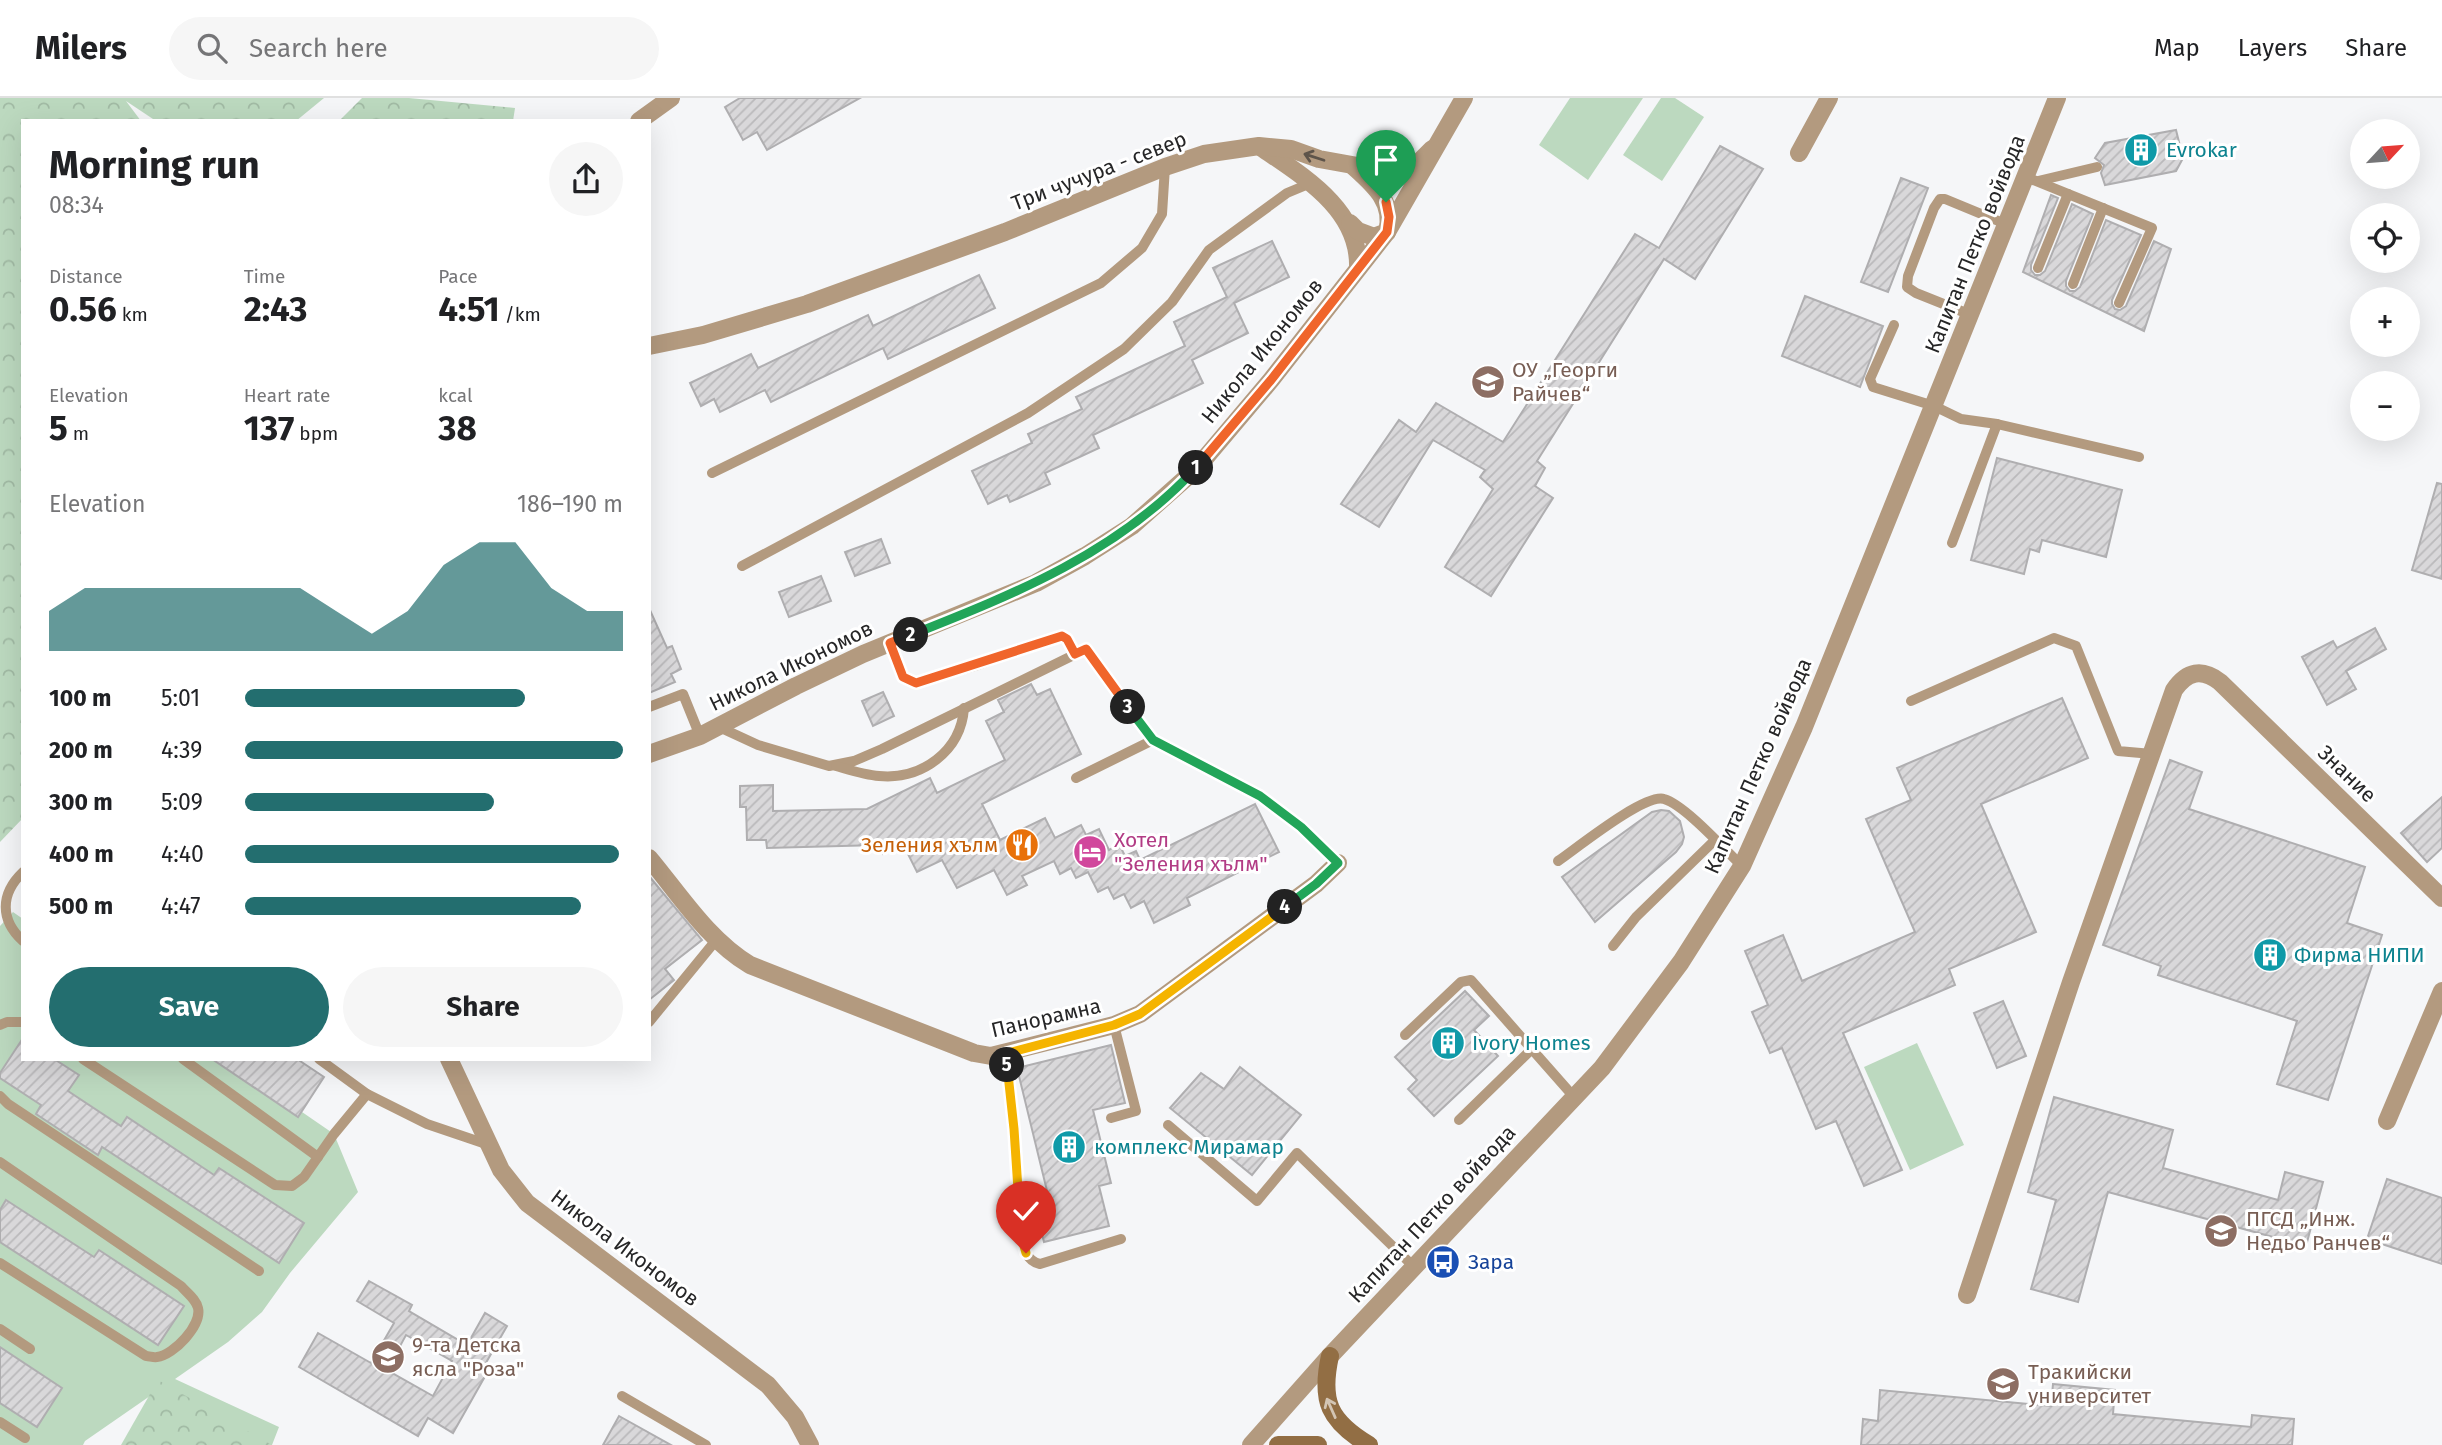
<!DOCTYPE html>
<html lang="en">
<head>
<meta charset="utf-8">
<style>
  body { margin:0; font-family:"Fira Sans",sans-serif; background:#f6f6f6; color:#202124; height:100vh; display:flex; flex-direction:column; font-size:26px; white-space:nowrap }
  * { box-sizing:border-box; margin:0 }
  p { font-size:23px; color:#757577 }
  .icon { flex:none; width:38px; height:38px; fill:none; stroke:currentColor; stroke-width:2; stroke-linecap:round; stroke-linejoin:round }
  .map { position:relative; flex:1; overflow:hidden }
  .drawer { position:absolute; left:21px; top:21px; width:630px; height:942px; display:flex; flex-direction:column; background:#fff; border-radius:0px; box-shadow:0 7px 28px #0002 }
  .drawer>* { flex:none }
  .needle { width:46px; rotate:64deg }
  .buttons { position:absolute; left:2350px; top:21px; display:grid; gap:14px }
  .buttons a { display:grid; place-items:center; width:70px; height:70px; border-radius:50%; background:#fff; box-shadow:0 7px 28px #0002; font-size:35px }
  .pin { position:absolute; display:grid; place-items:center; width:60px; height:60px; color:#fff; margin:-72px -30px; border-radius:50% 50% 50% 0; rotate:-45deg; box-shadow:0 0 7px #0007 }
  .pin .icon { rotate:45deg }
  .km { position:absolute; width:35px; height:35px; margin:-18px; border-radius:50%; background:#222; color:#fff; font-size:19px; line-height:35px; text-align:center }
  .round { display:grid; place-items:center; flex:none; width:74px; height:74px; border-radius:37px; background:#f6f6f6 }
  .head { display:flex; align-items:center; justify-content:space-between; height:119px; padding:0 28px }
  h1 { font-size:38px; font-weight:700; line-height:52px }
  .figures { display:grid; grid-template-columns:repeat(3,1fr); gap:10px; height:119px; padding:7px 28px }
  .figures div { display:grid; align-content:center }
  .figures b { font-size:35px; font-weight:700 }
  .figures small { font-size:19px; font-weight:400 }
  .figures p { font-size:19px }
  .chart { height:196px; padding:14px 28px }
  .chart p { display:flex; justify-content:space-between }
  .chart svg { width:100%; height:126px; margin-top:7px; fill:#236e6f; opacity:.7 }
  .action { display:flex; gap:14px; margin-top:auto; padding:14px 28px }
  .action a { flex:1; height:80px; border-radius:42px; background:#236e6f; color:#fff; font-size:28px; font-weight:700; line-height:80px; text-align:center }
  .action a+a { background:#f6f6f6; color:#202124 }
  ul { padding:0 28px; list-style:none; font-size:23px }
  li { display:grid; grid-template-columns:112px 84px 1fr; align-items:center; height:52px }
  li i { height:18px; border-radius:9px; background:#236e6f }
  header { display:flex; align-items:center; gap:42px; box-sizing:border-box; height:98px; padding:0 35px; background:#fff; border-bottom:2px solid #e0e0e0 }
  header strong { font-size:33px }
  nav { display:flex; gap:38px; margin-inline-start:auto; font-size:24px }
  .search { width:490px; height:63px; background:#f6f6f6; display:flex; align-items:center; gap:18px; box-sizing:border-box; padding:0 24px; border-radius:38px; color:#757577; font-size:26px }
  .map>svg:first-child { display:block }
</style>
</head>
<body>
<header>
<strong>Milers</strong>
<div class="search"><svg class="icon" aria-label="search" viewBox="0 0 24 24"><circle cx="10" cy="10" r="6"/><path d="M15 15l6 6"/></svg>Search here</div>
<nav><a>Map</a><a>Layers</a><a>Share</a></nav>
</header>
<div class="map">
<svg width="2442" height="1347" viewBox="0 0 2442 1347">
  <defs>
    <pattern id="forest-crowns" width="20" height="18" patternUnits="userSpaceOnUse" patternTransform="scale(1.75)"><rect width="20" height="18" fill="#bcd9bf"/><path d="M2 6a3 3 0 1 1 6 0M12 15a3 3 0 1 1 6 0" fill="none" stroke="#a1baa4"/></pattern>
    <pattern id="building-hatch" width="6" height="6" patternUnits="userSpaceOnUse" patternTransform="scale(1.75)"><rect width="6" height="6" fill="#d9d8da"/><path d="M-1 1l2-2M0 6l6-6M5 7l2-2" fill="none" stroke="#bab9bb"/></pattern>
  </defs>
  <rect width="100%" height="100%" fill="#f5f6f8"/>
  <g fill="#bcd9bf">
    <polygon points="1570,0 1643,0 1588,82 1539,47"/>
    <polygon points="1661,0 1675,0 1704,19 1662,83 1623,57"/>
    <polygon points="13,814 23,821 23,961 225,961 334,1036 358,1094 290,1175 262,1214 228,1244 175,1281 279,1329 272,1347 145,1347 163,1289 85,1343 83,1347 0,1347 0,828"/>
    <polygon points="1917,945 1964,1047 1910,1072 1864,969"/>
  </g>
  <g fill="url(#forest-crowns)">
    <polygon points="0,0 324,0 296,23 156,23 126,3 141,23 23,23 23,720 0,744"/>
    <polygon points="362,0 409,0 515,10 513,23 339,23"/>
    <polygon points="158,1282 272,1347 121,1347"/>
  </g>
  <g fill="url(#building-hatch)" stroke="#afaeb0" stroke-width="2" fill-rule="evenodd">
    <polygon points="740,0 860,0 767,52 757,34 743,42 725,9"/>
    <polygon points="2176,32 2183,60 2176,73 2105,87 2101,75 2104,67 2095,60 2105,45"/>
    <polygon points="1720,48 1763,71 1695,181 1664,161 1537,363 1545,370 1535,388 1553,400 1491,498 1445,469 1493,391 1480,379 1485,372 1433,342 1379,429 1341,406 1399,322 1416,334 1436,305 1503,344 1635,136 1659,150"/>
    <polygon points="1901,80 1928,90 1888,194 1861,184"/>
    <polygon points="2051,97 2058,100 2031,167 2031,172 2035,177 2040,177 2045,173 2072,106 2093,116 2066,183 2066,188 2070,193 2075,193 2080,189 2106,122 2141,137 2112,202 2112,206 2115,211 2120,212 2126,208 2154,143 2171,151 2144,233 2023,174"/>
    <polygon points="1272,143 1289,179 1234,205 1248,235 1192,262 1203,285 1093,337 1099,350 1045,375 1050,386 1010,404 1007,397 988,406 972,373 1032,345 1028,336 1082,311 1076,299 1185,248 1174,224 1227,199 1213,170"/>
    <polygon points="979,177 995,210 888,261 883,250 771,304 765,292 720,314 714,301 701,308 690,285 751,256 758,270 868,217 873,228"/>
    <polygon points="1805,198 1883,228 1860,289 1782,258"/>
    <polygon points="1997,360 2122,392 2106,459 2042,442 2039,454 2030,451 2024,476 1971,462"/>
    <polygon points="2437,385 2442,386 2442,481 2412,472"/>
    <polygon points="881,441 890,465 855,478 845,454"/>
    <polygon points="821,478 831,503 789,519 779,494"/>
    <polygon points="649,510 667,550 672,548 681,571 671,576 675,584 649,595"/>
    <polygon points="2375,530 2386,551 2346,573 2356,591 2327,607 2302,559 2333,543 2337,550"/>
    <polygon points="1031,586 1037,597 1050,591 1081,656 982,706 1000,742 1045,720 1055,740 1081,727 1086,737 1099,731 1109,752 1119,746 1125,758 1136,753 1140,762 1255,706 1279,754 1187,800 1190,807 1154,825 1144,803 1131,810 1124,796 1114,801 1108,789 1098,794 1088,774 1076,780 1071,770 1060,776 1054,763 1022,778 1027,787 1007,797 994,772 957,790 942,762 917,774 903,746 883,756 879,747 767,750 766,742 747,742 746,709 740,709 740,688 773,687 773,713 867,711 930,680 937,695 1005,662 986,623 1004,614 998,602"/>
    <polygon points="883,594 894,618 873,628 862,603"/>
    <polygon points="2062,600 2088,660 1981,706 2036,834 1949,871 1955,887 1843,935 1902,1072 1864,1088 1836,1023 1816,1031 1782,950 1770,955 1752,914 1768,907 1745,853 1783,837 1802,883 1915,834 1866,721 1911,702 1897,670"/>
    <polygon points="2170,662 2202,674 2189,711 2365,769 2347,825 2382,837 2328,1002 2277,986 2297,923 2158,877 2161,868 2103,847"/>
    <polygon points="2442,699 2442,750 2427,764 2401,735"/>
    <polygon points="1661,712 1669,713 1680,723 1684,739 1682,746 1676,754 1595,824 1562,779 1652,714"/>
    <polygon points="649,778 702,842 665,871 674,882 649,902"/>
    <polygon points="1465,893 1489,918 1474,932 1498,958 1434,1018 1408,991 1417,982 1395,959"/>
    <polygon points="2003,903 2026,958 1997,970 1974,915"/>
    <polygon points="23,940 23,961 54,961 79,977 68,993 121,1028 127,1019 214,1077 219,1070 304,1125 279,1165 102,1049 98,1057 36,1016 41,1007 0,980 0,975"/>
    <polygon points="1111,947 1125,1005 1093,1012 1111,1085 1099,1088 1109,1128 1044,1144 1034,1105 1049,1101 1017,970"/>
    <polygon points="212,961 297,961 324,979 298,1019"/>
    <polygon points="1240,969 1301,1017 1252,1077 1170,1010 1201,975 1224,991"/>
    <polygon points="2054,999 2173,1032 2163,1070 2278,1102 2285,1074 2323,1084 2306,1148 2108,1094 2078,1204 2031,1191 2056,1102 2028,1094"/>
    <polygon points="2387,1081 2442,1100 2442,1166 2367,1141"/>
    <polygon points="6,1102 94,1159 99,1152 184,1208 158,1247 0,1144 0,1112"/>
    <path d="M369,1183L412,1207L409,1213L467,1247L485,1215L507,1228L483,1270L488,1273L453,1335L428,1320L418,1338L299,1269L318,1235L371,1265L394,1225L357,1203ZM406,1237L452,1263L433,1298L387,1272Z"/>
    <polygon points="0,1249 62,1290 37,1329 0,1305"/>
    <polygon points="2053,1286 2115,1292 2113,1316 2251,1329 2252,1317 2294,1321 2292,1347 1861,1347 1863,1321 1878,1323 1880,1292 2051,1308"/>
    <polygon points="619,1318 671,1347 603,1347"/>
  </g>
  <g fill="none" stroke-linecap="round" stroke-linejoin="round">
    <g stroke="#b39a7f" stroke-width="10">
      <polyline points="2026,79 2152,130 2119,205"/>
      <polyline points="2038,83 2097,69"/>
      <polyline points="2038,170 2068,96"/>
      <polyline points="2073,186 2103,110"/>
      <polyline points="1971,217 1916,195 1907,189 1908,178 1934,110 1940,101 1945,101 2008,127"/>
      <polyline points="1894,227 1870,281 1873,289 1934,308 1961,321 1997,326 2139,359"/>
      <polyline points="712,375 1101,185 1142,150 1162,116 1165,69"/>
      <polyline points="1952,445 1997,326"/>
      <polyline points="742,468 1028,315 1124,251 1172,204 1209,152 1287,95 1311,85"/>
      <polyline points="890,545 903,579 916,585 975,568 1055,539 1067,541 1075,556"/>
      <polyline points="1911,603 2054,540 2076,548 2118,653 2152,656"/>
      <polyline points="649,609 683,596 700,638"/>
      <polyline points="719,629 758,647 829,668 854,663 882,651 1086,551 1153,642 1076,680"/>
      <polyline points="1153,642 1260,698 1302,729 1338,765"/>
      <path d="M836,668C850,672 865,677 879,678C922,682 961,653 964,610"/>
      <path d="M1558,763C1577,750 1645,695 1664,701C1685,707 1725,752 1742,768"/>
      <path d="M23,774C0,796 0,822 23,843"/>
      <polyline points="1613,848 1636,819 1715,742"/>
      <polyline points="649,924 717,841"/>
      <polyline points="0,927 7,924 23,924"/>
      <polyline points="1405,937 1461,884 1471,882 1574,999"/>
      <path d="M1004,956L1012,1007L1021,1137C1023,1149 1026,1163 1040,1166L1121,1141"/>
      <polyline points="83,961 275,1087 292,1088 304,1079 334,1036 367,996"/>
      <polyline points="183,961 318,1059"/>
      <polyline points="319,961 367,996 427,1026 489,1047"/>
      <polyline points="0,998 8,1006 259,1173"/>
      <polyline points="1111,1020 1136,1013 1114,927"/>
      <polyline points="1459,1022 1532,951"/>
      <polyline points="1168,1027 1257,1103 1297,1055 1413,1168"/>
      <path d="M0,1064L181,1188C187,1195 196,1201 198,1210C202,1227 174,1257 157,1259C155,1260 149,1258 146,1258L0,1165"/>
      <polyline points="0,1231 30,1251"/>
      <polyline points="622,1298 706,1347"/>
      <polyline points="0,1324 25,1340"/>
    </g>
    <g stroke="#b39a7f" stroke-width="18">
      <polyline points="639,23 671,0"/>
      <path d="M1262,50C1304,79 1360,112 1358,170"/>
      <polyline points="1799,55 1829,0"/>
      <path d="M1350,125L1358,133L1374,139L1387,134C1395,105 1374,87 1354,69"/>
      <polyline points="649,248 703,237 807,206 1005,134 1165,69 1204,56 1259,48 1291,51 1319,61 1380,72 1418,65 1432,51"/>
      <path d="M649,760C680,797 708,842 750,867L974,955L991,958L1114,927L1140,916L1316,786L1338,765"/>
      <polyline points="2387,1023 2442,893"/>
      <path d="M1967,1197L2071,884L2174,592C2187,573 2202,570 2220,584L2442,800"/>
    </g>
    <g stroke="#b39a7f" stroke-width="18">
      <polyline points="649,656 700,638 796,588 863,556 1036,485 1085,458 1132,428 1195,372 1271,282 1387,134 1464,0"/>
      <polyline points="449,961 501,1072 527,1105 768,1287 795,1319 810,1347"/>
      <polyline points="1251,1347 1330,1258 1602,970 1681,864 1742,768 1804,629 2057,0"/>
    </g>
    <g stroke="#926e44" stroke-width="18">
      <path d="M1330,1258C1320,1303 1329,1323 1369,1347"/>
      <polyline points="1278,1347 1318,1347"/>
    </g>
  </g>
  <defs><path id="oneway-shaft" d="M-6 0H5M1.5-3L5.5 0L1.5 3" fill="none" stroke-width="1.6" stroke-linecap="round" stroke-linejoin="round" transform="scale(1.75)"/></defs>
  <use stroke="#5e544a" href="#oneway-shaft" transform="translate(1314 59) rotate(-162)"/>
  <use stroke="#d3c5b4" href="#oneway-shaft" transform="translate(1331 1310) rotate(-114)"/>
  <g fill="none" stroke-linecap="round" stroke-linejoin="round">
    <g stroke="#fff" stroke-width="14">
      <polyline id="split-1" points="1196,370 1271,282 1387,134 1389,119 1386,104"/>
    </g>
    <g stroke="#fff" stroke-width="14">
      <path id="split-2" d="M911,537C1015,496 1119,454 1196,370"/>
    </g>
    <g stroke="#fff" stroke-width="14">
      <polyline id="split-3" points="911,537 890,545 903,579 916,585 1062,538 1067,541 1075,556 1086,551 1128,609"/>
    </g>
    <g stroke="#fff" stroke-width="14">
      <polyline id="split-4" points="1128,609 1153,642 1260,698 1301,729 1338,765 1316,786 1285,809"/>
    </g>
    <g stroke="#fff" stroke-width="14">
      <polyline id="split-5" points="1007,967 1004,956 1114,927 1140,916 1285,809"/>
    </g>
    <g stroke="#fff" stroke-width="14">
      <polyline id="split-6" points="1007,967 1014,1031 1021,1137 1026,1155"/>
    </g>
    <use href="#split-1" stroke="#f0652b" stroke-width="9"/>
    <use href="#split-2" stroke="#22a559" stroke-width="9"/>
    <use href="#split-3" stroke="#f0652b" stroke-width="9"/>
    <use href="#split-4" stroke="#22a559" stroke-width="9"/>
    <use href="#split-5" stroke="#f5b400" stroke-width="9"/>
    <use href="#split-6" stroke="#f5b400" stroke-width="9"/>
  </g>
  <defs>
    <g id="building-disc" transform="scale(1.75)"><circle r="9.5" fill="#0f9aa8" stroke="#fff"/><path d="M-4-6H4V6H1V3H-1V6H-4ZM-2.5-4.3h1.7v1.8h-1.7ZM.8-4.3h1.7v1.8H.8ZM-2.5-1h1.7V.8h-1.7ZM.8-1h1.7V.8H.8Z" fill="#fff"/></g>
    <g id="school-disc" transform="scale(1.75)"><circle r="9.5" fill="#8d6e63" stroke="#fff"/><path d="M0-5L7-2L0 1L-7-2ZM-4 1L0 2.5L4 1V4Q0 6-4 4Z" fill="#fff"/></g>
    <g id="restaurant-disc" transform="scale(1.75)"><circle r="9.5" fill="#e8710a" stroke="#fff"/><path d="M-5-6h1v4h1v-4h1v4h1v-4h1v5L-1.5 .5V6h-2V.5L-5-1ZM5-6V6H3V1.5H1.5Q1.5-4 5-6Z" fill="#fff"/></g>
    <g id="hotel-disc" transform="scale(1.75)"><circle r="9.5" fill="#d1479c" stroke="#fff"/><path d="M-6-4.5h1.5V1H6V5H4.5V3h-9V5H-6ZM-4 0a1.8 1.8 0 1 1 3.6 0ZM.5 0V-2.5h3Q6-2.5 6 0Z" fill="#fff"/></g>
    <g id="bus-disc" transform="scale(1.75)"><circle r="9.5" fill="#1a4fb4" stroke="#fff"/><path d="M-5-6H5V4H4V6H2V4H-2V6H-4V4H-5ZM-3.5-4V0h7V-4ZM-3.5 1.2v1.5H-2V1.2ZM2 1.2v1.5H3.5V1.2Z" fill="#fff"/></g>
    <g id="university-disc" transform="scale(1.75)"><circle r="9.5" fill="#8d6e63" stroke="#fff"/><path d="M0-5L7-2L0 1L-7-2ZM-4 1L0 2.5L4 1V4Q0 6-4 4Z" fill="#fff"/></g>
  </defs>
  <g fill-rule="evenodd">
    <use href="#building-disc" x="2141" y="52"/>
    <use href="#school-disc" x="1488" y="284"/>
    <use href="#restaurant-disc" x="1022" y="747"/>
    <use href="#hotel-disc" x="1090" y="754"/>
    <use href="#building-disc" x="2270" y="857"/>
    <use href="#building-disc" x="1448" y="945"/>
    <use href="#building-disc" x="1069" y="1049"/>
    <use href="#school-disc" x="2221" y="1133"/>
    <use href="#bus-disc" x="1443" y="1164"/>
    <use href="#school-disc" x="388" y="1259"/>
    <use href="#university-disc" x="2003" y="1286"/>
  </g>
  <g text-anchor="middle" stroke-width="6" stroke-linejoin="round" paint-order="stroke">
    <g font-size="21" fill="#0d838f" stroke="#fff" text-anchor="start">
      <text x="2166" y="59">Evrokar</text>
      <text x="2294" y="864">Фирма НИПИ</text>
      <text x="1472" y="952">Ivory Homes</text>
      <text x="1094" y="1056">комплекс Мирамар</text>
    </g>
    <g font-size="21" fill="#262627" stroke="#fff">
      <text transform="translate(1099 73) rotate(-21)" y="7">Три чучура - север</text>
      <text transform="translate(1975 146) rotate(-68)" y="7">Капитан Петко войвода</text>
      <text transform="translate(1262 253) rotate(-51)" y="7">Никола Икономов</text>
      <text transform="translate(791 568) rotate(-26)" y="7">Никола Икономов</text>
      <text transform="translate(1758 668) rotate(-66)" y="7">Капитан Петко войвода</text>
      <text transform="translate(2347 676) rotate(44)" y="7">Знание</text>
      <text transform="translate(1046 920) rotate(-13)" y="7">Панорамна</text>
      <text transform="translate(1432 1116) rotate(-47)" y="7">Капитан Петко войвода</text>
      <text transform="translate(625 1150) rotate(37)" y="7">Никола Икономов</text>
    </g>
    <g font-size="21" fill="#785e54" stroke="#fff" text-anchor="start">
      <text x="1512" y="279">ОУ „Георги<tspan x="1512" dy="24">Райчев“</tspan></text>
      <text x="2246" y="1128">ПГСД „Инж.<tspan x="2246" dy="24">Недьо Ранчев“</tspan></text>
      <text x="412" y="1254">9-та Детска<tspan x="412" dy="24">ясла "Роза"</tspan></text>
      <text x="2028" y="1281">Тракийски<tspan x="2028" dy="24">университет</tspan></text>
    </g>
    <g font-size="21" fill="#b23c85" stroke="#fff" text-anchor="start">
      <text x="1114" y="749">Хотел<tspan x="1114" dy="24">"Зеления хълм"</tspan></text>
    </g>
    <g font-size="21" fill="#c56008" stroke="#fff" text-anchor="end">
      <text x="998" y="754">Зеления хълм</text>
    </g>
    <g font-size="21" fill="#164399" stroke="#fff" text-anchor="start">
      <text x="1468" y="1171">Зара</text>
    </g>
  </g>
</svg>
<div class="buttons">
<a><svg class="needle" viewBox="-14 -14 28 28"><path d="M0-13l5 13h-10z" fill="#e53935"/><path d="M0 13l5-13h-10z" fill="#757577"/></svg></a>
<a><svg class="icon" aria-label="locate" viewBox="0 0 24 24"><circle cx="12" cy="12" r="6"/><path d="M12 2v4M12 18v4M2 12h4M18 12h4"/></svg></a>
<a>+</a>
<a>−</a>
</div>
<div class="pin" style="left:1386px;top:104px;background:#1e9e55"><svg class="icon" aria-label="arrive" viewBox="0 0 24 24"><path d="M6 21V4h12l-3 4 3 4H6"/></svg></div>
<div class="pin" style="left:1026px;top:1155px;background:#d93025"><svg class="icon" aria-label="check" viewBox="0 0 24 24"><path d="M5 12l5 5 9-10"/></svg></div>
<b class="km" style="left:1196px;top:370px">1</b>
<b class="km" style="left:911px;top:537px">2</b>
<b class="km" style="left:1128px;top:609px">3</b>
<b class="km" style="left:1285px;top:809px">4</b>
<b class="km" style="left:1007px;top:967px">5</b>
<section class="drawer">
<div class="head"><div><h1>Morning run</h1><p>08:34</p></div><a class="round"><svg class="icon" aria-label="share" viewBox="0 0 24 24"><path d="M12 15V3M7 8l5-5 5 5M5 13v7h14v-7"/></svg></a></div>
<div class="figures">
<div><p>Distance</p><b>0.56<small> km</small></b></div>
<div><p>Time</p><b>2:43</b></div>
<div><p>Pace</p><b>4:51<small> /km</small></b></div>
</div>
<div class="figures">
<div><p>Elevation</p><b>5<small> m</small></b></div>
<div><p>Heart rate</p><b>137<small> bpm</small></b></div>
<div><p>kcal</p><b>38</b></div>
</div>
<div class="chart"><p><span>Elevation</span>186–190 m</p>
<svg viewBox="0 0 160 44" preserveAspectRatio="none"><path d="M0 44V30L10 22L20 22L30 22L40 22L50 22L60 22L70 22L80 30L90 38L100 30L110 14L120 6L130 6L140 22L150 30L160 30V44z"/></svg>
</div>
<ul>
<li><b>100 m</b>5:01<i style="width:74%"></i></li>
<li><b>200 m</b>4:39<i style="width:100%"></i></li>
<li><b>300 m</b>5:09<i style="width:66%"></i></li>
<li><b>400 m</b>4:40<i style="width:99%"></i></li>
<li><b>500 m</b>4:47<i style="width:89%"></i></li>
</ul>
<div class="action"><a>Save</a><a>Share</a></div>
</section>
</div>
</body>
</html>
